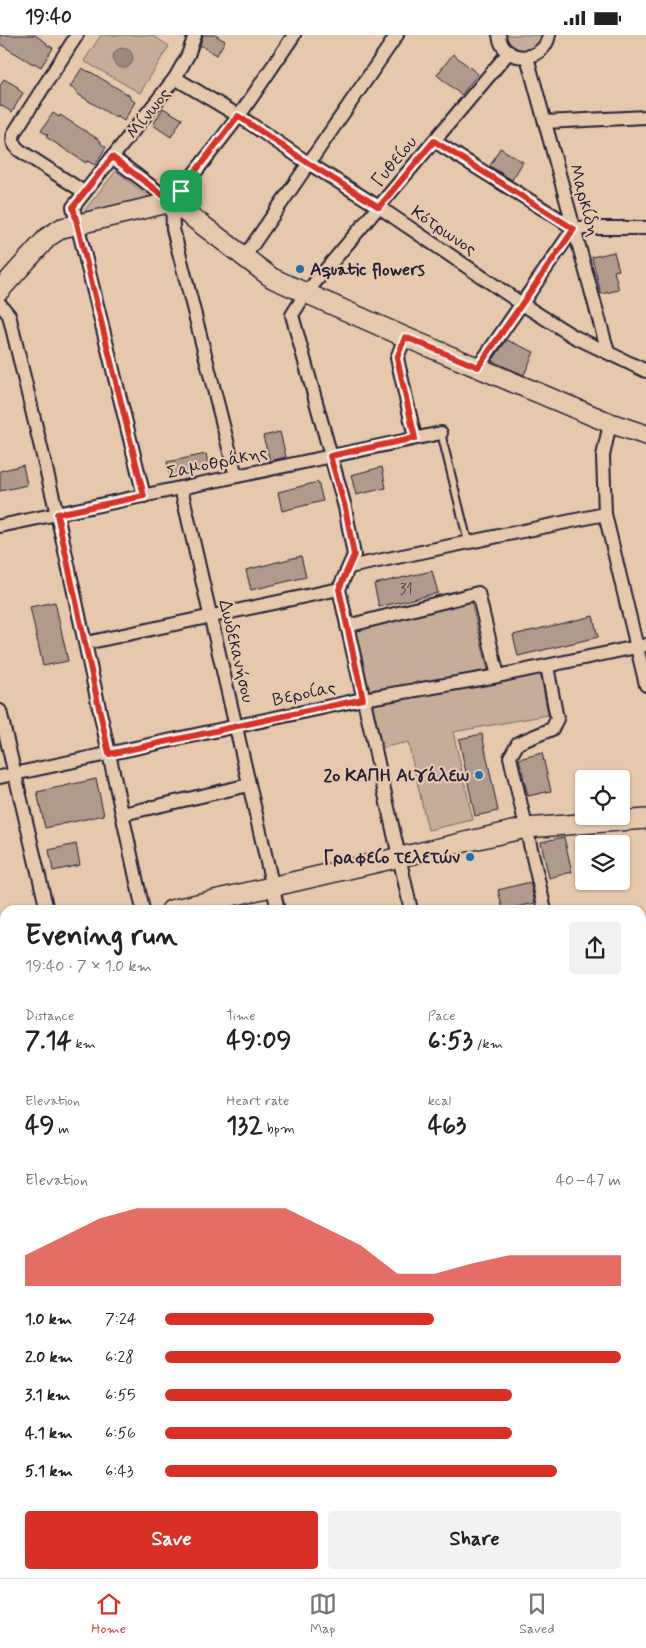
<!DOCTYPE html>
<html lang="en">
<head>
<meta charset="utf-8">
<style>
  body { margin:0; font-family:Mynerve,sans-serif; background:#f2f2f2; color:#222; height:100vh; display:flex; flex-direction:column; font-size:19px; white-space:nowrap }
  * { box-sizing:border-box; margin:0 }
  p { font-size:16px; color:#767676 }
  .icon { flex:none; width:28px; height:28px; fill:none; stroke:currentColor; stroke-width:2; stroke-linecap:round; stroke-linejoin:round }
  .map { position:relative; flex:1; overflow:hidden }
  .details { position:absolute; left:0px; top:870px; width:646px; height:674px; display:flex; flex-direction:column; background:#fff; border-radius:15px 15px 0 0; box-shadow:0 1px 4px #0004 }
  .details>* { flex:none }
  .tools { position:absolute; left:575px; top:735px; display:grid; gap:10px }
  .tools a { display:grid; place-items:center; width:55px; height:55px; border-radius:5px; background:#fff; box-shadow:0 1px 4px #0004; font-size:25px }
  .pin { position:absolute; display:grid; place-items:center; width:42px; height:42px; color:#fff; margin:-21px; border-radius:10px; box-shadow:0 2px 8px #0006 }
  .round { display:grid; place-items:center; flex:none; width:52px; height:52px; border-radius:5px; background:#f2f2f2 }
  .summary { display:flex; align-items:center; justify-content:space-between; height:85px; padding:0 25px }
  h1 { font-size:28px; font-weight:700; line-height:38px }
  .stats { display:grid; grid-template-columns:repeat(3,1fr); gap:8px; height:85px; padding:5px 25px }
  .stats div { display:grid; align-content:center }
  .stats b { font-size:25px; font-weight:700 }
  .stats small { font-size:14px; font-weight:400 }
  .stats p { font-size:14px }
  .chart { height:140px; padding:10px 25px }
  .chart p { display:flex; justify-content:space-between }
  .chart svg { width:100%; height:90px; margin-top:5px; fill:#d93025; opacity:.7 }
  .action { display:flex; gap:10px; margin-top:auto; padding:10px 25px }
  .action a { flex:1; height:58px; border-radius:5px; background:#d93025; color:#fff; font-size:20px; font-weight:700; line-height:58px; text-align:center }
  .action a+a { background:#f2f2f2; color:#222 }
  ul { padding:0 25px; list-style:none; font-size:16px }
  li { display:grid; grid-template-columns:80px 60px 1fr; align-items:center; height:38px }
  li i { height:12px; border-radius:6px; background:#d93025 }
  .status { display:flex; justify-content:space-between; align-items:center; height:35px; padding:0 25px; background:#fff; direction:ltr }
  .status svg { height:14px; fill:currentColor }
  .tabs { display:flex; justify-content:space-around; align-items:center; height:70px; border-top:1px solid #e0e0e0; background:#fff; font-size:14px; color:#767676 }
  .tabs a { display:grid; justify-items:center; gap:2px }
  .tabs .on { color:#d93025 }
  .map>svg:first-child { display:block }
</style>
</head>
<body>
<div class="status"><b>19:40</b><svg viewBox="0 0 49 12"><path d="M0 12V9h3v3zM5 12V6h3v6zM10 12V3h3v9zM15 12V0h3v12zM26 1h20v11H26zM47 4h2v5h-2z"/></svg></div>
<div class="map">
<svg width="646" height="1543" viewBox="0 0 646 1543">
  <rect width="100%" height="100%" fill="#e6c8ac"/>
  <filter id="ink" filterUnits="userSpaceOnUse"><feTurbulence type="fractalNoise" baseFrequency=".02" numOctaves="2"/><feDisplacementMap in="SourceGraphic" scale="10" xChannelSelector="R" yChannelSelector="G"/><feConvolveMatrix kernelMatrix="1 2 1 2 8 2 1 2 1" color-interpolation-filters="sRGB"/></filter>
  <g filter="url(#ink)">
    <g fill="#c6ad9a" stroke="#74686a">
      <polygon points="101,0 152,0 169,11 140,58 84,26"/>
      <polygon points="504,0 545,0 543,8 526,18 508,10"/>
      <polygon points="116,136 150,163 86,177 85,175"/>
      <polygon points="471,567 491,648 540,637 548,680 453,697 473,785 428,795 408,707 380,713 353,594"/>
    </g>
    <circle fill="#9b8881" stroke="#6b5f65" cx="123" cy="23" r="10"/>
    <g fill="#b09a8c" stroke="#22223b">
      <polygon points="0,0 35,0 47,8 46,9 53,13 41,32 34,28 33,29 0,9"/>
      <polygon points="203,0 215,0 225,6 217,20 200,10"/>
      <polygon points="453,19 478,39 461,60 437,40"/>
      <polygon points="82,33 89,37 89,36 130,61 129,63 135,67 124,86 117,81 116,83 76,58 77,56 70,52"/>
      <polygon points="4,44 18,52 17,54 23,58 12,77 0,70 0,51"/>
      <polygon points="163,73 182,84 171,102 153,90"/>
      <polygon points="53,78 59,82 60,80 101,106 100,108 106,112 95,130 87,126 86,128 46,102 48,100 41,96"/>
      <polygon points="500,113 523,127 512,145 490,131"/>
      <polygon points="614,217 619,235 614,236 619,255 601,259 592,222"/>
      <polygon points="507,305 534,317 524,340 492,326"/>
      <polygon points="280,397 286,422 270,426 263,401"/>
      <polygon points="206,419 209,434 170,443 167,427"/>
      <polygon points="23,430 27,450 0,456 0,436"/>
      <polygon points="382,432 386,453 356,460 351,440"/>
      <polygon points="318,447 323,466 282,476 278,457"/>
      <polygon points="301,521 306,542 251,555 246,535"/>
      <polygon points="432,536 438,558 379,572 374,549"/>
      <polygon points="55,567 68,626 43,631 30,572"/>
      <polygon points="593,581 598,602 518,621 513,600"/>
      <polygon points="482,699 498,776 475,781 459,704"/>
      <polygon points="542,718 551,756 528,761 519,724"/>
      <polygon points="96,744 104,780 45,793 37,757"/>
      <polygon points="564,802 572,837 549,843 541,807"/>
      <polygon points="76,809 80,830 53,836 49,815"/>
      <polygon points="530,847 535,868 503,875 498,855"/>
    </g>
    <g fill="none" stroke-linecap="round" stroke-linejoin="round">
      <g stroke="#22223b" stroke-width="10">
        <g id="lane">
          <polyline points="441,398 468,507"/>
          <polyline points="0,1535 5,1533"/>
        </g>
      </g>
      <g stroke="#22223b" stroke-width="16">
        <g id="street">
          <path d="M77,0L14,98C12,106 13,109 19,115L84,157"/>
          <path d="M499,0C502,29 544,29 549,0"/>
          <polyline points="527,22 608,317"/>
          <polyline points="175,43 239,81 308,128 379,172 522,269 573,301 646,336"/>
          <polyline points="545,87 646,82"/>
          <polyline points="434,106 574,193"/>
          <polyline points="112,122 172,167"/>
          <polyline points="172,167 173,194 236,441"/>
          <polyline points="172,167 239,81 294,0"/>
          <polyline points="574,193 646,193"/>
          <polyline points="245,221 397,0"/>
          <polyline points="0,269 9,280 57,479 143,875"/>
          <polyline points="405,302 397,323 415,403"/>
          <polyline points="478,332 574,193"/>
          <polyline points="610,388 603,421 605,479 646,650"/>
          <polyline points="181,453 278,875"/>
          <polyline points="144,461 73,172 175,43 188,20 195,0"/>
          <polyline points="0,491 441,398"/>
          <polyline points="349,532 605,479"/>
          <polyline points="347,591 478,558 498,641"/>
          <polyline points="86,608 339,554"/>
          <polyline points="0,676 47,875"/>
          <polyline points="0,742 363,664 498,641 646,610"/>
          <polyline points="123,779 249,750"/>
          <polyline points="411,875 339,554 354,520 345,472 292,280 306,258 509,17"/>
          <polyline points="545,875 510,722 518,708 552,694 557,684 547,631"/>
          <polyline points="641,956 646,955"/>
          <polyline points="0,1108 5,1107"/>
          <polyline points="641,1124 646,1123"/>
          <polyline points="0,1206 5,1204"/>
          <polyline points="641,1207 646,1219"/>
          <polyline points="0,1282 5,1280"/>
          <polyline points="641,1352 646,1350"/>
          <polyline points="0,1513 5,1525"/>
          <polyline points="10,1539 12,1543"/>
          <polyline points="254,1539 255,1543"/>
          <polyline points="427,1539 429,1543"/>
          <polyline points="565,1539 566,1543"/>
          <polyline points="637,1539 638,1543"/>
          <polyline points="166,1543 176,1539"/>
          <polyline points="497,1543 508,1539"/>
        </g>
      </g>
      <g stroke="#22223b" stroke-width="22">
        <g id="secondary">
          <polyline points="0,255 48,202 62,193 172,167 272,243 405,302 610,388 646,400"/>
          <polyline points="171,875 526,793 646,784"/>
          <polyline points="0,914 5,913"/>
          <polyline points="0,1062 5,1084"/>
          <polyline points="158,1539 160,1543"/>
          <polyline points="350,1539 352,1543"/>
        </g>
      </g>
      <use href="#lane" stroke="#e6c8ac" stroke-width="6"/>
      <use href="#street" stroke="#e6c8ac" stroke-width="12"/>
      <use href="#secondary" stroke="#e6c8ac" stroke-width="19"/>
    </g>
  </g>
  <g fill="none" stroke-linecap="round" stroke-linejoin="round" filter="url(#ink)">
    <g stroke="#fff" stroke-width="10">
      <polygon id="route" points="238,81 308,128 379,172 434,106 574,194 478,332 405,302 397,323 415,403 330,421 345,472 354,520 339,554 363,664 109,719 57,479 144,461 73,172 112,122 172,167"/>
    </g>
    <use href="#route" stroke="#d93025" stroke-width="6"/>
  </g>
  <g fill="#1f6fb2" stroke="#e6c8ac" stroke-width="2">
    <circle cx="300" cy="234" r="5"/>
    <circle cx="479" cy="740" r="5"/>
    <circle cx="470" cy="822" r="5"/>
  </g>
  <g text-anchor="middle" stroke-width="4.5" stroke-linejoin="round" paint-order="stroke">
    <g font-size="15" fill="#46404f">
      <text x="406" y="559">31</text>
    </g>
    <g font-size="18" fill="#22223b" stroke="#e6c8ac">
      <text transform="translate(148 78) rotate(-52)" y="6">Μίνωος</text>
      <text transform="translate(394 126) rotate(-50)" y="6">Γυθείου</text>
      <text transform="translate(585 165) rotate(75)" y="6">Μαρκίδη</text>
      <text transform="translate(444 195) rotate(34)" y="6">Κότρωνος</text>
      <text transform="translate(217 427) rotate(-12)" y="6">Σαμοθράκης</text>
      <text transform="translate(237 616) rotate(77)" y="6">Δωδεκανήσου</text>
      <text transform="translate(304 658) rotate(-12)" y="6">Βεροίας</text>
    </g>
    <g font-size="18" font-weight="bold" fill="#22223b" stroke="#e6c8ac" text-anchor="end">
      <text x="310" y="240" text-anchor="start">Aquatic flowers</text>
      <text x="469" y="746">2ο ΚΑΠΗ Αιγάλεω</text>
      <text x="460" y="828">Γραφείο τελετών</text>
    </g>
  </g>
</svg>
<div class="tools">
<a><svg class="icon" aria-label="locate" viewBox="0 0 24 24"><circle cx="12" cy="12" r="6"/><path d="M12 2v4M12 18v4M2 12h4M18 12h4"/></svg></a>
<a><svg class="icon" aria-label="layers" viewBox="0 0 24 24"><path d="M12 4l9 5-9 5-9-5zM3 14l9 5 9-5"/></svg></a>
</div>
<div class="pin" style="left:181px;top:156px;background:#1e9e55"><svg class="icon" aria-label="arrive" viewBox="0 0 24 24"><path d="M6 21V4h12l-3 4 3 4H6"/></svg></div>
<section class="details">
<div class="summary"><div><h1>Evening run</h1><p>19:40 · 7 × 1.0 km</p></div><a class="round"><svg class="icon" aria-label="share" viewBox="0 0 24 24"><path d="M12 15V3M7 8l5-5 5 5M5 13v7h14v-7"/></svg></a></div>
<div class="stats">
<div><p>Distance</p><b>7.14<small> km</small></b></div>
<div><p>Time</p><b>49:09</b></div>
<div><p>Pace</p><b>6:53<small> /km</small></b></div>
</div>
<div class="stats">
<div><p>Elevation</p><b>49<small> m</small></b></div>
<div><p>Heart rate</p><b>132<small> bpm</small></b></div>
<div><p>kcal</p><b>463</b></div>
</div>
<div class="chart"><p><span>Elevation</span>40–47 m</p>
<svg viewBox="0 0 160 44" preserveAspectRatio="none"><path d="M0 44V29L10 20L20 11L30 6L40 6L50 6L60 6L70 6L80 15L90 24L100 38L110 38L120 33L130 29L140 29L150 29L160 29V44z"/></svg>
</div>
<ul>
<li><b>1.0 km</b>7:24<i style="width:59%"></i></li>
<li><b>2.0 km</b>6:28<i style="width:100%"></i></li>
<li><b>3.1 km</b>6:55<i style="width:76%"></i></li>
<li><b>4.1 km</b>6:56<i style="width:76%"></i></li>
<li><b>5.1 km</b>6:43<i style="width:86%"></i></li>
</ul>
<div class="action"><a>Save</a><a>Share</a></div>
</section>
</div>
<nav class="tabs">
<a class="on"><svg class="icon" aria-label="home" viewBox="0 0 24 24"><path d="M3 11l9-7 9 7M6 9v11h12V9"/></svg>Home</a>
<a><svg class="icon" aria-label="map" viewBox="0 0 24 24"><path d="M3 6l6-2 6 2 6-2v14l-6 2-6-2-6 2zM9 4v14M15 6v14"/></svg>Map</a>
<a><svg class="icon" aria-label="saved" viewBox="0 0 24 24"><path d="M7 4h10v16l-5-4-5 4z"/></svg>Saved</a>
</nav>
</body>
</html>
